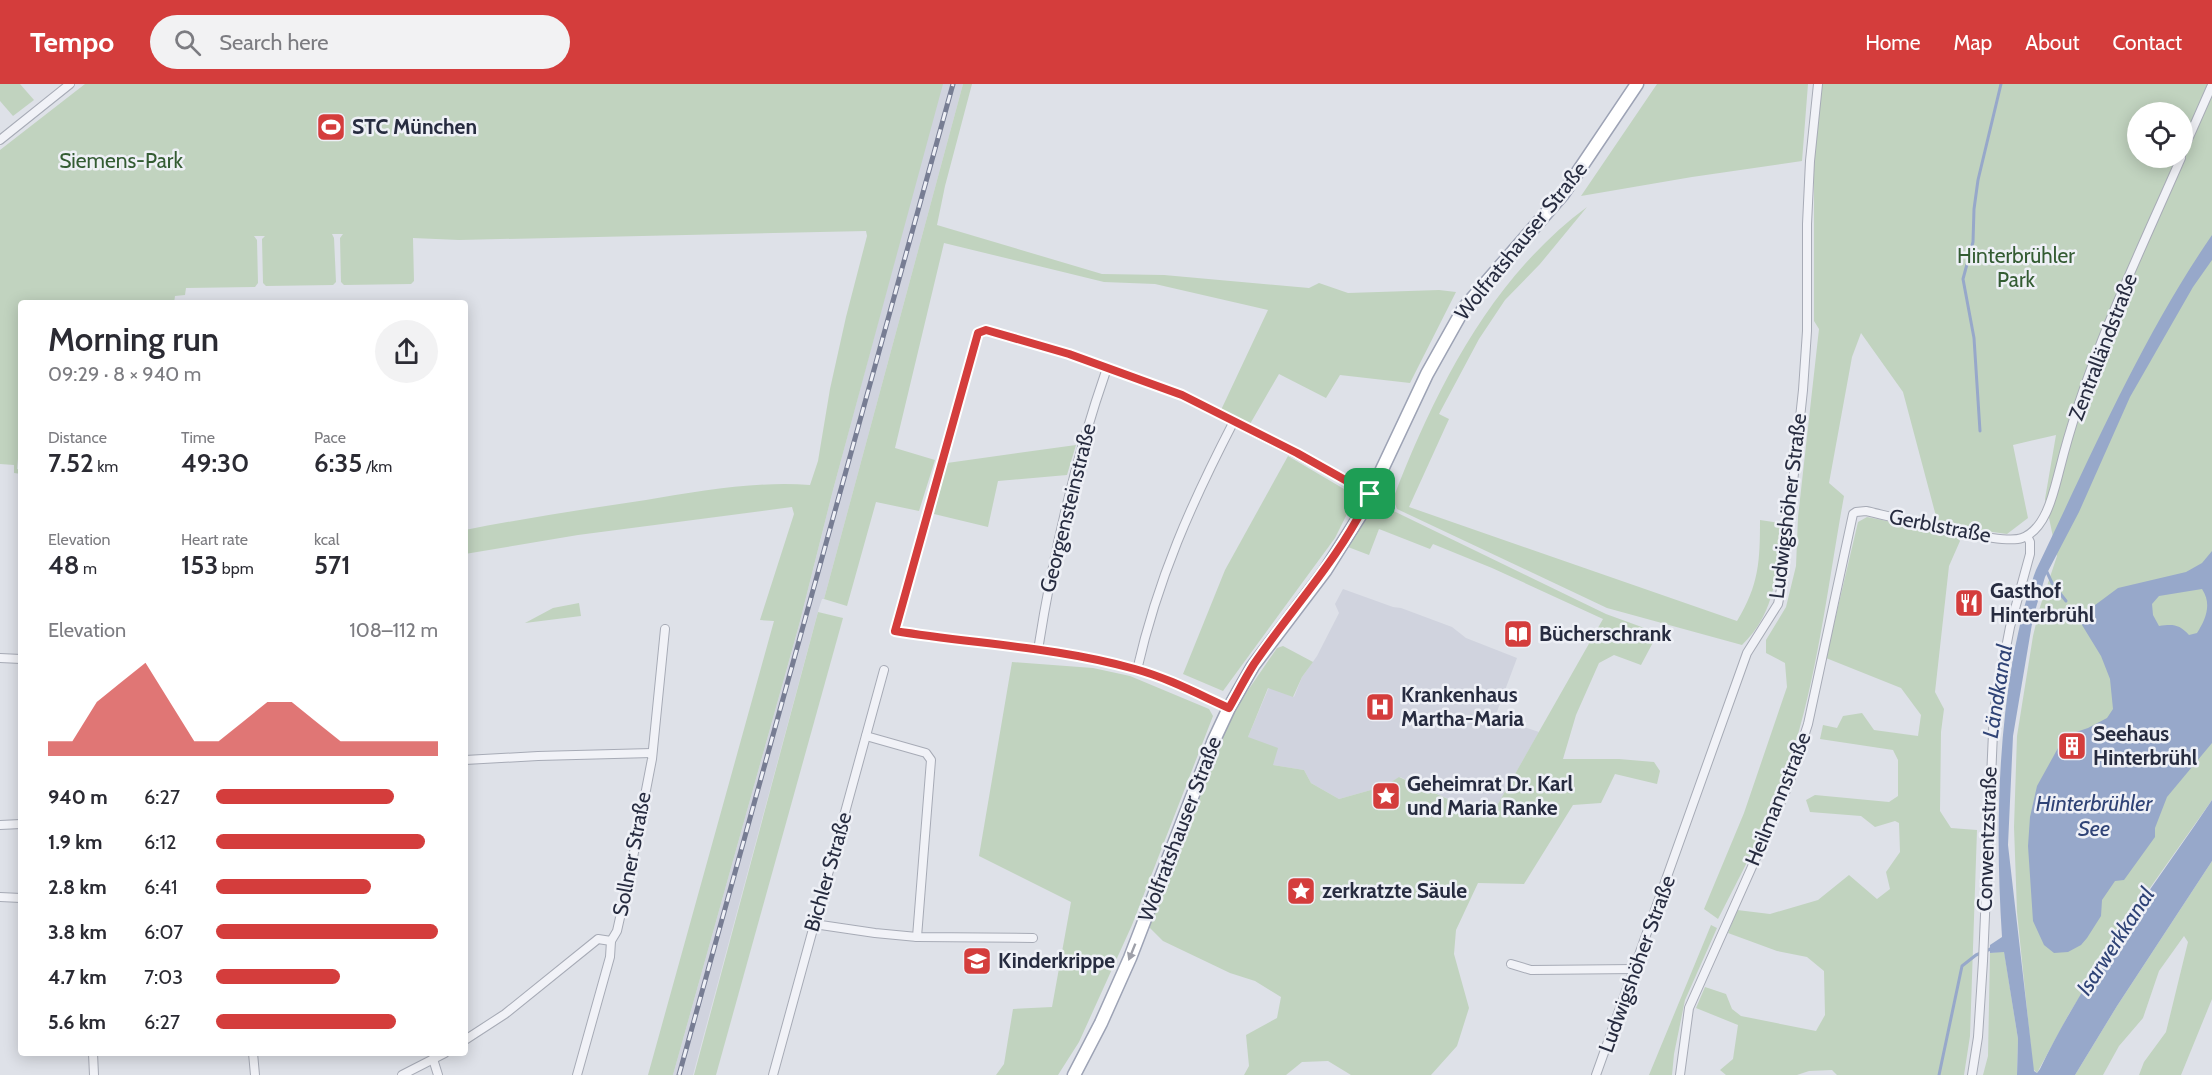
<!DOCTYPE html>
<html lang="en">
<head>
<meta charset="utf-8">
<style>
  body { margin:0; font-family:Cabin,sans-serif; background:#f2f2f3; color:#2b2b33; height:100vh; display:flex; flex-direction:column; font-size:22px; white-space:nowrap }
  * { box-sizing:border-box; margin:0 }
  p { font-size:20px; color:#7c7c81 }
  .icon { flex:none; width:33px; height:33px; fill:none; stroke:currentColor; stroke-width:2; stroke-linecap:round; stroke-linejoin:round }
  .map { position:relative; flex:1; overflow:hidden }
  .sheet { position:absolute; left:18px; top:216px; width:450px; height:756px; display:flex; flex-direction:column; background:#fff; border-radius:6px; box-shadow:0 3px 15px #0003 }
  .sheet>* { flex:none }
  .buttons { position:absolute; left:2127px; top:18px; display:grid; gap:12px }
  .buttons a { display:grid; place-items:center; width:66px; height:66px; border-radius:50%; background:#fff; box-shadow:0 3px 15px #0003; font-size:30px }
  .pin { position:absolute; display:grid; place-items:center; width:51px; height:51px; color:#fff; margin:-26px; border-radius:12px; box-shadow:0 3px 9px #0006 }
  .round { display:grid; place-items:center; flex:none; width:63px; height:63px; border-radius:32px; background:#f2f2f3 }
  .summary { display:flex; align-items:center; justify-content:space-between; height:102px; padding:0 30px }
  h1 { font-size:33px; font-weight:600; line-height:45px }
  .metrics { display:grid; grid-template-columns:repeat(3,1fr); gap:9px; height:102px; padding:6px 30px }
  .metrics div { display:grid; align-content:center }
  .metrics b { font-size:26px; font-weight:600 }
  .metrics small { font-size:16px; font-weight:400 }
  .metrics p { font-size:16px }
  .chart { height:168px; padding:12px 30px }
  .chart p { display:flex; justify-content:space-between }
  .chart svg { width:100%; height:108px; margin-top:6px; fill:#d43d3c; opacity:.7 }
  ul { padding:0 30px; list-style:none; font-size:20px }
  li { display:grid; grid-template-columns:96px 72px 1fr; align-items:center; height:45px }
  li i { height:15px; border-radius:8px; background:#d43d3c }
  header { display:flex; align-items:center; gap:36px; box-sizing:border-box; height:84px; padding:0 30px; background:#d43d3c; color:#fff }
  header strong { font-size:28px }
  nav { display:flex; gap:33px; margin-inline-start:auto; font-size:21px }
  .search { width:420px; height:54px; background:#f2f2f3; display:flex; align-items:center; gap:15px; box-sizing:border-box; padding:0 21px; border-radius:33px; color:#7c7c81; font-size:22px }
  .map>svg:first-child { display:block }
</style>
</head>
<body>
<header>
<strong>Tempo</strong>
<div class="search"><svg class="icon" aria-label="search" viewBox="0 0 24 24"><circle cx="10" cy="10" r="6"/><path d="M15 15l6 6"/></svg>Search here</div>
<nav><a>Home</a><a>Map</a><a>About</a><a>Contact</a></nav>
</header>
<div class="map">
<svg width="2212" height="991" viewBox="0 0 2212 991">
  <rect width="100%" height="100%" fill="#dee1e8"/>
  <g fill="#d0d3de">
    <polygon points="942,0 963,0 824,515 822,515 819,524 693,991 673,991 799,541 833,406"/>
    <polygon points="1343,505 1393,523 1401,524 1452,543 1466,554 1517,574 1495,633 1539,648 1490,734 1400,693 1385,702 1339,715 1311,699 1304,686 1273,681 1248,653 1269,603 1294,613 1302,593 1317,572 1339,529 1335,520"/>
  </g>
  <g fill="#c1d3bf" fill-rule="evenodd">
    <polygon points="0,0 20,0 34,16 13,32 0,17"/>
    <path d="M85,0H943L833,406L799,541L673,991H648L774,537L760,536L794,430L792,423L578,451L465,470V446C525,434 585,425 646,416C700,407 756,397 810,401L818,377L830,305L846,233L867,152L866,147L459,156L413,154L414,197L411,200L344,201L341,198L340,154L343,150H332L334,154L336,198L333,201L266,202L263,199L262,155L265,152H254L257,156L258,199L255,203L186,204L185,211L175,212L174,219H21V344L17,385L21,386V390L14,389V381L0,380V66Z"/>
    <polygon points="963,0 972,0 945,102 937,141 1102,190 1164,191 1309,204 1319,199 1348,209 1439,206 1456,208 1410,299 1340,291 1326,314 1279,290 1250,340 1221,326 1268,226 1155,200 1104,198 944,159 895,364 935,376 919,427 876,418 847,522 824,515"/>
    <polygon points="1657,0 1808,0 1802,77 1692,93 1581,112"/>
    <path d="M1822,0H2212V716L2133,828L2069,930L2037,989L2033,985L2017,828L2014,743L2017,652L2033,552L2040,523L2057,472L2045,415L2056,351L2013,361L2028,434L2007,450L1971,445L1937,436L1903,308L1861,249L1852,273L1829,399L1844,412C1828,500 1818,591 1790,677C1773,731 1744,784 1718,835L1704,825L1744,729L1787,603L1785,579L1766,569V556L1786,523L1796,482L1798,433L1819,245L1814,237V78ZM2138,28H2182V74H2138Z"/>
    <path d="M1587,123L1540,180L1505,216L1479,255L1439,330L1449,335L1409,423L1737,537C1759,501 1760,477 1760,436L1780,439C1779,483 1776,529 1742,561L1607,524L1397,425L1393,415C1435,306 1491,194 1587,123Z"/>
    <polygon points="1076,361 1067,391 998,397 988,443 934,430 947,379"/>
    <polygon points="1288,372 1356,412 1335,454 1223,607 1183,590 1225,486"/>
    <polygon points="1373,417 1606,530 1658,549 1641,581 1614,571 1599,579 1576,631 1563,675 1619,675 1654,678 1660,687 1657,700 1615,690 1601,719 1573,721 1524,800 1478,799 1456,846 1454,870 1469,924 1457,962 1431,991 1351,991 1328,977 1302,978 1286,991 1244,991 1249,982 1246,951 1277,934 1281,913 1255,897 1230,889 1163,857 1149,843 1192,728 1231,631 1277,564 1283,562 1313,578 1302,593 1293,613 1268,604 1248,653 1278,664 1273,681 1304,686 1311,699 1339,715 1385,702 1399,693 1490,734 1603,535 1492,484 1433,460 1430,465 1379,445 1369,471 1348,463"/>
    <polygon points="1867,433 1956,451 1960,457 1949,482 1935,608 1944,625 1941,648 1940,727 1951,744 1977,746 1970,952 1964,991 1837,991 1832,986 1809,987 1797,991 1726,991 1720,986 1733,975 1738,941 1696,924 1705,903 1726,910 1732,925 1741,932 1816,947 1825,931 1824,887 1807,873 1777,867 1728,849 1737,826 1770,830 1818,816 1849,791 1877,815 1890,805 1886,788 1900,768 1899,739 1895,737 1875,743 1861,732 1810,728 1806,716 1815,711 1889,718 1898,712 1898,676 1893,666 1820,655 1823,641 1837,644 1843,632 1862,629 1874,646 1918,652 1921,631 1901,604 1826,574 1858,438"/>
    <polygon points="579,519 581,532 525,539 553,524"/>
    <polygon points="818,528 843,534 716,991 694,991"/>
    <polygon points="1012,578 1093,584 1130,592 1209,625 1213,632 1132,841 1079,958 1058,991 996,991 1004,980 1013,925 1052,923 1071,818 979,772"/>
    <polygon points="2212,777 2212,915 2181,991 2139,991 2144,978 2166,948 2188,858 2184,852 2159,887 2143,934 2119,962 2103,991 2075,991 2117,922"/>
    <polygon points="1711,841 1717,844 1685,916 1674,970 1672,991 1649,991"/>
    <polygon points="2004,867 2018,955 2017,991 1983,991 1988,972 1990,869"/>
  </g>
  <g fill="#97a8ca" fill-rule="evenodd">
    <path d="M2212,151V176L2193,203L2130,313L2079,428L2045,493L2033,534L2013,652L2008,761L2034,987L2037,989L2040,985C2086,889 2153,804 2212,716V777L2117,922L2075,991H2017L2018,955L2004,868L1990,869V861L2002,853C1996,760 1997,666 2013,574C2019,544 2025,515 2036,486C2091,372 2140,256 2212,151Z"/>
    <path d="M2212,467V659L2167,713L2155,744V753L2124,796L2115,797L2102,816L2101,832L2087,854L2081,861L2068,868L2054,869L2044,861L2033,837L2028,762L2030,733L2037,702L2058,664L2070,650L2088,644L2107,634L2113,625L2110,595L2101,572L2082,541L2083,530L2118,504L2186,488L2202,479ZM2202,505C2212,520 2206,535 2197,549L2189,551C2179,540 2173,540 2159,542L2153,531L2152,520L2159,512Z"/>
  </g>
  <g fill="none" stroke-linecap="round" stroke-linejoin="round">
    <g stroke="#97a8ca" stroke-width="3">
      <polyline points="1980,347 1974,254 1963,195 1973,158 1974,125 1978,96 2001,0"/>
      <polyline points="2046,486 2052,499 2066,517"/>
      <polyline points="2074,524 2083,530"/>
      <polyline points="1939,991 1962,882 1976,871 1993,864"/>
    </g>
    <g stroke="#a7abb6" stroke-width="10">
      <g id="street">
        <polyline points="0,56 70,0"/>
        <polyline points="2182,69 2212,1"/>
        <path d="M1038,566C1053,470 1075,376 1107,284"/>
        <polyline points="0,574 21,575"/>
        <path d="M1137,586C1158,494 1191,420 1234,337"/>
        <path d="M1229,624C1198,610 1168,594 1135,585C1057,563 975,560 895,547L978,249L986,246L1069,270L1182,311L1297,370L1370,410"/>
        <polyline points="866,652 926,669 931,676 917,853"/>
        <polyline points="465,676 538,672 652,669"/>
        <polyline points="0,741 21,740"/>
        <polyline points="0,813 21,814"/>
        <polyline points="814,840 875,849 917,853 1033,854"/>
        <polyline points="1511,880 1531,886 1636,885"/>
        <polyline points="465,956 505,930 598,855 611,857"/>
        <polyline points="93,969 94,991"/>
        <polyline points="253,969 255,991"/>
        <polyline points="433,975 438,991"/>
        <polyline points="402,991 445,969"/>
        <polyline points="577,991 610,873 611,857 617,847 630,789 652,675 665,545"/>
        <polyline points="773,991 884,586"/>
        <polyline points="1596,991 1747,569 1778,520 1782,500 1803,306 1807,247 1807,140 1810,77 1818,0"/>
        <path d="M1680,991L1689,924L1788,702L1808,640L1853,430L1856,428L1866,427C1894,433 2000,462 2022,454C2047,445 2054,406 2060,384C2087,276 2137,175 2181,74"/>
        <polyline points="1972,991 1978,953 1983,877 1994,626 2010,543 2030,470 2030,458 2027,452"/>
      </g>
    </g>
    <g stroke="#9da3b5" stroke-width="15">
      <polyline id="primary" points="1074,991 1101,939 1130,874 1214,656 1229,624 1253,582 1325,487 1361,430 1427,290 1464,224 1563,110 1637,0"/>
    </g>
    <use href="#street" stroke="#f1f2f7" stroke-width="8"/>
    <use href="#primary" stroke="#fff" stroke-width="12"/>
    <g stroke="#777d93" stroke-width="5">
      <polyline id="rail" points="679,991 953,0"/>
    </g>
    <use href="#rail" stroke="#eef0f6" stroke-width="3" stroke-dasharray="9" stroke-linecap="butt"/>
  </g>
  <defs><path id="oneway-solid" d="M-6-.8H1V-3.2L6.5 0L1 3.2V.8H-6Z" transform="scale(1.5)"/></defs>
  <use fill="#9ea0a9" href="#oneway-solid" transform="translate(1132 868) rotate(112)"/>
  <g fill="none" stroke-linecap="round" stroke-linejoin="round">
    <g stroke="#fff" stroke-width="12">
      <path id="route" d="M986,246L1069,270L1182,311L1297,369L1370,410C1341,473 1293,523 1254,580C1245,594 1237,610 1229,624C1198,610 1168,594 1135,585C1057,563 975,560 895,547L978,249Z"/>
    </g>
    <use href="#route" stroke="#d43d3c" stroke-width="8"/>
  </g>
  <defs>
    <g id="stadium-square" transform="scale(1.5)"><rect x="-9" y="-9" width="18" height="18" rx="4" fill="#d43d3c" stroke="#eef0f6"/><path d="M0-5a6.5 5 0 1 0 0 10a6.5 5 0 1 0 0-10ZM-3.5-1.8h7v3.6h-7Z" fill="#fff"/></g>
    <g id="restaurant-square" transform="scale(1.5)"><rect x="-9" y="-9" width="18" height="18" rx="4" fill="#d43d3c" stroke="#eef0f6"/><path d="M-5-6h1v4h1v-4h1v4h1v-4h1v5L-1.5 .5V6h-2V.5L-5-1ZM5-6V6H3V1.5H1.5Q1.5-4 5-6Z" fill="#fff"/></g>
    <g id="library-square" transform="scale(1.5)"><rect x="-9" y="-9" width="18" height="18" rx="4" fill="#d43d3c" stroke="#eef0f6"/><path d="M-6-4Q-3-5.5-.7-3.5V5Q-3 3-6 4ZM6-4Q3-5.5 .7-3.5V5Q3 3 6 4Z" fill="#fff"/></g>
    <g id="hospital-square" transform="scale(1.5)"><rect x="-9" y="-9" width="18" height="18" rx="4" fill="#d43d3c" stroke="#eef0f6"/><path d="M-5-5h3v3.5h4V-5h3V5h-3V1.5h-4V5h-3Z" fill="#fff"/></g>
    <g id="building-square" transform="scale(1.5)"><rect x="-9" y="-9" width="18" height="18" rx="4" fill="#d43d3c" stroke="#eef0f6"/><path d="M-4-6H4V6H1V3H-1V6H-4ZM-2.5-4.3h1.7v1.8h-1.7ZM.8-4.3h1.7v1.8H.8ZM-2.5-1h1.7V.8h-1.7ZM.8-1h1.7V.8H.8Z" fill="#fff"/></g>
    <g id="sight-square" transform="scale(1.5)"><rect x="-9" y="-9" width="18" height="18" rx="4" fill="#d43d3c" stroke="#eef0f6"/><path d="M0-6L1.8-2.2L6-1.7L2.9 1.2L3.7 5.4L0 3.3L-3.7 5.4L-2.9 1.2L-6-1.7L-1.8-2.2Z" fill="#fff"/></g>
    <g id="school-square" transform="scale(1.5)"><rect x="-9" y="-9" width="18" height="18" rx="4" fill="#d43d3c" stroke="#eef0f6"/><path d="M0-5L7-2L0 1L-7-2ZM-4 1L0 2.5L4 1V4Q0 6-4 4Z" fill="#fff"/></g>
  </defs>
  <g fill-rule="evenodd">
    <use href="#stadium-square" x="331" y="43"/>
    <use href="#restaurant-square" x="1969" y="519"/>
    <use href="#library-square" x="1518" y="550"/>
    <use href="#hospital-square" x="1380" y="623"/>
    <use href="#building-square" x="2072" y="662"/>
    <use href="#sight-square" x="1386" y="712"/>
    <use href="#sight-square" x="1301" y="807"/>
    <use href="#school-square" x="977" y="877"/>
  </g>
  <g text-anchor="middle" stroke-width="5" stroke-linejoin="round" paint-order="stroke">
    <g font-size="21" font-weight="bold" fill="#272c40" stroke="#eef0f6" text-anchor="start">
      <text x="352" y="50">STC München</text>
      <text x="1990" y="514">Gasthof<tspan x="1990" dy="24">Hinterbrühl</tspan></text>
      <text x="1539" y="557">Bücherschrank</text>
      <text x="1401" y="618">Krankenhaus<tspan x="1401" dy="24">Martha-Maria</tspan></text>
      <text x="2093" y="657">Seehaus<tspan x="2093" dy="24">Hinterbrühl</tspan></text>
      <text x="1407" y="707">Geheimrat Dr. Karl<tspan x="1407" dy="24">und Maria Ranke</tspan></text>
      <text x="1322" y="814">zerkratzte Säule</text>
      <text x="998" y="884">Kinderkrippe</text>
    </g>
    <g font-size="21" fill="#345c33" stroke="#eef0f6">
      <text x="121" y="84">Siemens-Park</text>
      <text x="2016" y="179">Hinterbrühler<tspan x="2016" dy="24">Park</tspan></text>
    </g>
    <g font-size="21" fill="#272c40" stroke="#eef0f6">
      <text transform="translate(1521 157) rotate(-51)" y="7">Wolfratshauser Straße</text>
      <text transform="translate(2103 263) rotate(-69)" y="7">Zentralländstraße</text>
      <text transform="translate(1788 422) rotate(-83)" y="7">Ludwigshöher Straße</text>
      <text transform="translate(1068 424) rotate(-76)" y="7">Georgensteinstraße</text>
      <text transform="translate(1940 442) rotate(11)" y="7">Gerblstraße</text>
      <text transform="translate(1778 715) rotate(-68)" y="7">Heilmannstraße</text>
      <text transform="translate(1180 745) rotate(-69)" y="7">Wolfratshauser Straße</text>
      <text transform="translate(1987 755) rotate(-88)" y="7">Conwentzstraße</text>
      <text transform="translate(632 770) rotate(-79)" y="7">Sollner Straße</text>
      <text transform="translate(828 788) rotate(-74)" y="7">Bichler Straße</text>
      <text transform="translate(1637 880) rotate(-70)" y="7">Ludwigshöher Straße</text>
    </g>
    <g font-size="22" font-style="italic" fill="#2f4376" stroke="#eef0f6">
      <text transform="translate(1997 607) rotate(-81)" y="8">Ländkanal</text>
      <text x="2094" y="727">Hinterbrühler<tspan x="2094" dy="25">See</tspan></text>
      <text transform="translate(2115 857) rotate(-57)" y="8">Isarwerkkanal</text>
    </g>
  </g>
</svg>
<div class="buttons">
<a><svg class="icon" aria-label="locate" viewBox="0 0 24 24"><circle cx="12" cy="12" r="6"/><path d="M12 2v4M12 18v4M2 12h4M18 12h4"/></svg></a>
</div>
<div class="pin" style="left:1370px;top:410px;background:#1e9e55"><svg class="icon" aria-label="arrive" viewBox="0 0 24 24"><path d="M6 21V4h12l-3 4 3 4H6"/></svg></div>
<section class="sheet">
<div class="summary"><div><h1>Morning run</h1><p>09:29 · 8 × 940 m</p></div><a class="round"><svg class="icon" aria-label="share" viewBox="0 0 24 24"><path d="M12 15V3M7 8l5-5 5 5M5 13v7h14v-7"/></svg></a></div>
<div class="metrics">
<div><p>Distance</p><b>7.52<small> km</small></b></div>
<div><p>Time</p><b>49:30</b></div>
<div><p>Pace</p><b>6:35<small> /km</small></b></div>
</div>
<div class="metrics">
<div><p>Elevation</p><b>48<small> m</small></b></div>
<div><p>Heart rate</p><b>153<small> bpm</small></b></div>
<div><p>kcal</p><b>571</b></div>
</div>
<div class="chart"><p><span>Elevation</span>108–112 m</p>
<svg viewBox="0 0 160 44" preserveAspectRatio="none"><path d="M0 44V38L10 38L20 22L30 14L40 6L50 22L60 38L70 38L80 30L90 22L100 22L110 30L120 38L130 38L140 38L150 38L160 38V44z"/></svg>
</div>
<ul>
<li><b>940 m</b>6:27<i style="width:80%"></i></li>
<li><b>1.9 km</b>6:12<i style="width:94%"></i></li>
<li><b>2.8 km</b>6:41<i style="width:70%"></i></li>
<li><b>3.8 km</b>6:07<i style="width:100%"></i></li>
<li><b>4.7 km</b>7:03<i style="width:56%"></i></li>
<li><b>5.6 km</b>6:27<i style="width:81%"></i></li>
</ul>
</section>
</div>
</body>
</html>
